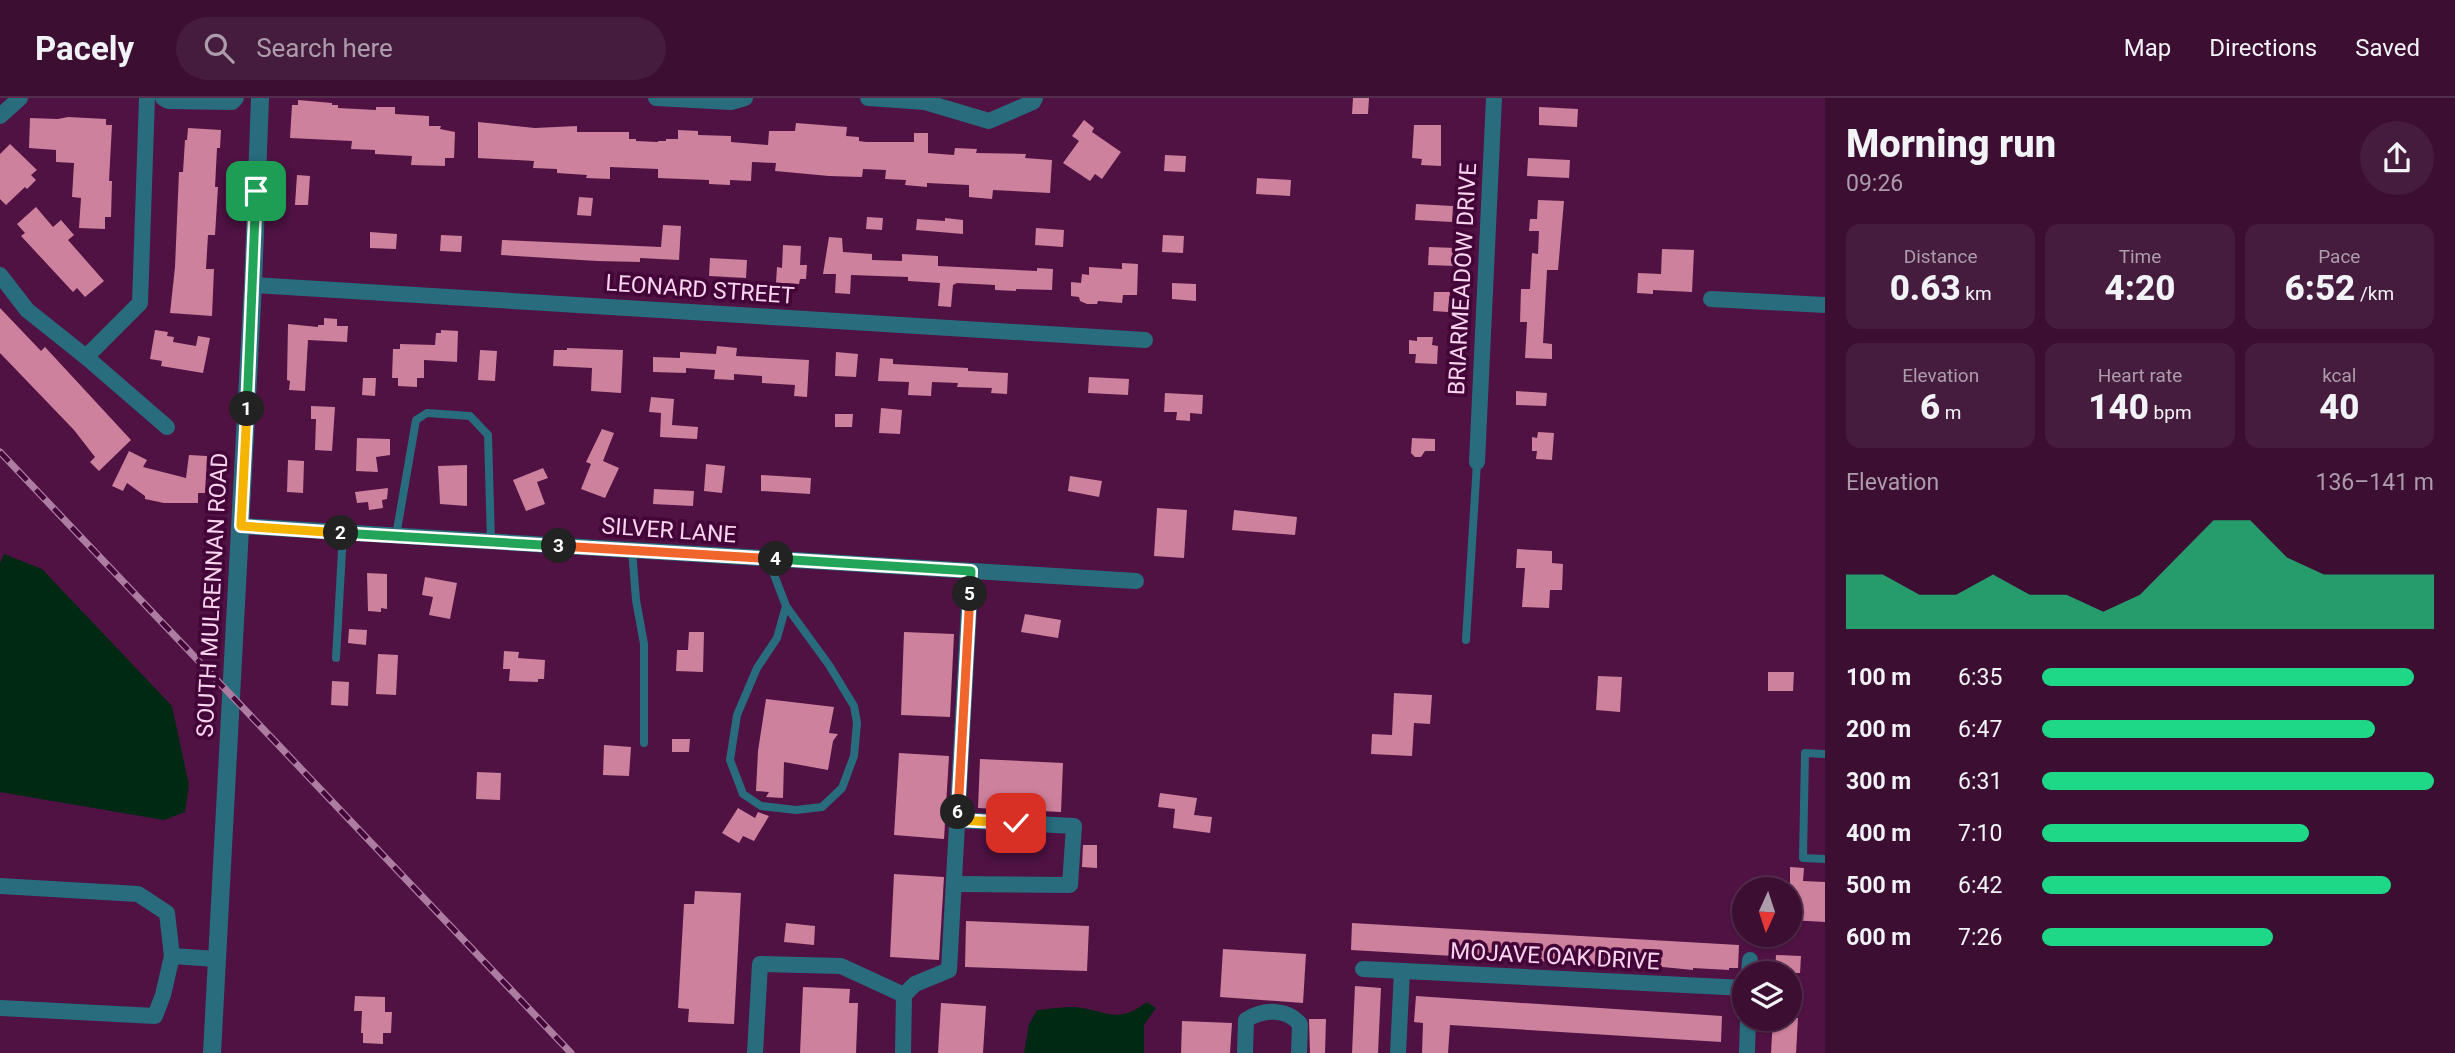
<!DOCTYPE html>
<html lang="en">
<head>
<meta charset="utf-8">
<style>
  body { margin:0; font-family:Roboto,sans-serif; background:#461c3e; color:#f1f3f6; height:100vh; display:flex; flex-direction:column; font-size:26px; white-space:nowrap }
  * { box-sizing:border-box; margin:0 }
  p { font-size:23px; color:#ac9cac }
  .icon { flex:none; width:38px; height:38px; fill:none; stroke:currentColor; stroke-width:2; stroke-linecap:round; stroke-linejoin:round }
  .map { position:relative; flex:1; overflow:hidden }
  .sheet { display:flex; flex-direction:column; background:#3b0e32; width:630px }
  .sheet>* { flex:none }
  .needle { width:46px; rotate:183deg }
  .tools { position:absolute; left:1732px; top:779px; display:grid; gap:14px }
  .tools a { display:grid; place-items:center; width:70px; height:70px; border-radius:50%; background:#3b0e32; box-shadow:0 2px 5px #0004,0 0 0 2px #542e4d; font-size:35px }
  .pin { position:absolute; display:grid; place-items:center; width:60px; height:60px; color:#fff; margin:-30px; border-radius:14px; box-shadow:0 4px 10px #0006 }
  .km { position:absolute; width:35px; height:35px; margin:-18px; border-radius:50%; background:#222; color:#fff; font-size:19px; line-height:35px; text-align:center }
  .round { display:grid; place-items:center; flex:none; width:74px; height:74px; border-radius:37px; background:#461c3e }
  .headline { display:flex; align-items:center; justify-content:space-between; height:119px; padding:0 21px }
  h1 { font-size:38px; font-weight:800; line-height:52px }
  .figures { display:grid; grid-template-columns:repeat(3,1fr); gap:10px; height:119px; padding:7px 21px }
  .figures div { display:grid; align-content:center; border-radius:14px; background:#461c3e; text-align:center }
  .figures b { font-size:35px; font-weight:800 }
  .figures small { font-size:19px; font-weight:400 }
  .figures p { font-size:19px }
  .chart { height:196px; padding:14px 21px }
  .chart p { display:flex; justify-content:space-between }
  .chart svg { width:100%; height:126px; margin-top:7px; fill:#1ed887; opacity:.7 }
  ul { padding:0 21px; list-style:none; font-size:23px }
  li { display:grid; grid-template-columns:112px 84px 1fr; align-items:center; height:52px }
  li i { height:18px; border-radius:9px; background:#1ed887 }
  header { display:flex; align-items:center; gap:42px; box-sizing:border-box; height:98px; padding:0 35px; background:#3b0e32; border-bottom:2px solid #542e4d }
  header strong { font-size:33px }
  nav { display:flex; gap:38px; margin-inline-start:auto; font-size:24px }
  .search { width:490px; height:63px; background:#461c3e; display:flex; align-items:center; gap:18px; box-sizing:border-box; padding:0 24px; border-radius:38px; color:#ac9cac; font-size:26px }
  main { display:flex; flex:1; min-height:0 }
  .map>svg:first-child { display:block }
</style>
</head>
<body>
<header>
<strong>Pacely</strong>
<div class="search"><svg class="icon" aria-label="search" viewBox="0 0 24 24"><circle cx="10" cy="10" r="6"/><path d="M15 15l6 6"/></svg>Search here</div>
<nav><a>Map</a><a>Directions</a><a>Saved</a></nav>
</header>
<main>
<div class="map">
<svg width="1825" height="955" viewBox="0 0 1825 955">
  <rect width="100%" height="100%" fill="#4f1243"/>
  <g fill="#002914">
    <polygon points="4,456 42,471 172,608 189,687 185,714 164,722 0,694 0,465"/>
    <path d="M1147,904L1156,910L1144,927V955H1024L1029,926L1037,912C1051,911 1068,907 1083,910C1112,916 1120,924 1147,904Z"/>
  </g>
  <g fill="#ce819d">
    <polygon points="1353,0 1369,0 1368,16 1352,16"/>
    <polygon points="298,2 332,5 332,7 338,7 338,10 376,12 376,9 395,9 395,16 429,18 429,28 441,28 440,31 455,34 454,60 445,60 445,68 411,67 412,58 375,56 375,52 351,51 352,43 290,40 292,7 298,7"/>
    <polygon points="1539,9 1578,11 1577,29 1539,27"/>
    <polygon points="68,19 106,21 106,27 112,27 109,83 112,83 111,119 105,119 105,131 79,130 81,100 72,99 74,65 56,64 56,52 29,50 30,20 58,21"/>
    <polygon points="1084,22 1094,30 1092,34 1121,54 1102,81 1095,76 1090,83 1063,65 1079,43 1072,38"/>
    <polygon points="478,24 535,30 577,28 577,34 629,34 629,41 636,41 636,43 658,44 658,43 666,43 666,41 678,41 678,32 698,33 698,37 731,38 731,44 768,47 769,33 795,33 796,25 847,29 846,38 859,39 859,43 866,44 914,44 914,35 928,35 928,55 954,57 955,50 977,51 976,55 1026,56 1025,60 1052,62 1050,95 993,92 992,101 969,99 969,87 927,85 927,89 905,87 906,82 885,81 886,72 863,71 862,79 829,78 775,73 776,65 752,64 751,83 730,82 730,87 709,86 709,82 658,80 658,71 610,69 610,81 586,80 587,77 557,75 557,71 533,70 534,63 478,60"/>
    <polygon points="1414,27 1441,27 1441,68 1421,67 1422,61 1412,60"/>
    <polygon points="188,30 221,32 220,50 217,50 215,89 218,89 215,137 208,137 206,171 214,171 212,218 170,215 175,169 179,74 183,74 185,42 187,42"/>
    <polygon points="10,46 37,72 31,77 36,82 27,91 25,89 6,107 0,101 0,56"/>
    <polygon points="1165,57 1186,58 1185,74 1164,73"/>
    <polygon points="1528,60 1570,62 1569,80 1527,78"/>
    <polygon points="297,77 310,78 308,107 295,107"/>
    <polygon points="1257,80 1291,82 1290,98 1256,96"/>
    <polygon points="579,99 593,100 591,118 577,117"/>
    <polygon points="1538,102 1564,103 1558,172 1547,172 1543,245 1552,246 1552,261 1525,260 1527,224 1520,224 1521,191 1530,191 1532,155 1538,156 1539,133 1529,133 1530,121 1537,121"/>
    <polygon points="1416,106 1453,108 1452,124 1415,122"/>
    <polygon points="36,109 53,129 61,122 74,137 68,142 104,183 85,199 77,190 73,194 21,138 25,135 17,126"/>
    <polygon points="867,119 883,120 882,132 866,131"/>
    <polygon points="945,120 963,122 963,136 916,132 917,121 945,123"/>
    <polygon points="663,127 681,128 679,162 640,160 640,164 597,163 501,157 502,142 661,149"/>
    <polygon points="1036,130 1064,132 1063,149 1035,147"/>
    <polygon points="370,134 397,136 396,151 370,150"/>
    <polygon points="441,137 462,138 461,154 440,153"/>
    <polygon points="1163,137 1184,138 1183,155 1162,154"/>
    <polygon points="829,139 842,140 843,154 872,156 872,162 902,163 902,156 938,158 938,168 1037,173 1037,170 1053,171 1052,192 1016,191 1016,193 995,192 995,187 957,185 953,187 951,209 938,208 940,185 908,183 908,179 851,177 850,196 835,195 836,176 823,176"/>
    <polygon points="783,147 801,148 800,167 807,167 806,181 800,181 799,186 776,185 777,169 782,170"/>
    <polygon points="1429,149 1456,150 1455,168 1428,167"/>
    <polygon points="1662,151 1694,152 1692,194 1653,192 1653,196 1637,195 1638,175 1661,176"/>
    <polygon points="710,160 747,162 746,180 709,178"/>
    <polygon points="1122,165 1138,166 1137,197 1123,197 1122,205 1098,203 1097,206 1087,206 1080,203 1079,199 1071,198 1071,184 1081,185 1082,176 1089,177 1089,169 1122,171"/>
    <polygon points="1172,185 1196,186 1196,203 1172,201"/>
    <polygon points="1434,194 1450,194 1448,214 1433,213"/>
    <polygon points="0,210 41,253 45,249 131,342 99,373 90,364 95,359 74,332 0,255"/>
    <polygon points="324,220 337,221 337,228 348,228 347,244 308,242 305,293 289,292 290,283 287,282 288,226 318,229 318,227 324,227"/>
    <polygon points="155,232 168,234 167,238 174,239 173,244 196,248 198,238 210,240 203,275 161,268 162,263 150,261"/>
    <polygon points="441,232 458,233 457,264 424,262 424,280 417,280 417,289 398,288 398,280 392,280 393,251 400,251 400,246 435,247 436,235 441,235"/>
    <polygon points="1417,239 1433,239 1432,247 1438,248 1437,266 1415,265 1416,256 1409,256 1409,242 1417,243"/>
    <polygon points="717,248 737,250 736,258 809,262 807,299 794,298 795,287 762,285 762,278 734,276 734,282 714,281 715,272 686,270 686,275 653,274 653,259 680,260 680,254 716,256"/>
    <polygon points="567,250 623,252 621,295 591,293 592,270 553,268 554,252 567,252"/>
    <polygon points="480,252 497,253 495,283 478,282"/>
    <polygon points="836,254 858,256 856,279 835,278"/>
    <polygon points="880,260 893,261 893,266 968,270 968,273 1008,275 1007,296 991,295 992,290 957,289 958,285 932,284 931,298 908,297 909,284 878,283"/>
    <polygon points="1089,279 1129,281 1128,297 1088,295"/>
    <polygon points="363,280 376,280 375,298 362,297"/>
    <polygon points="1516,293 1547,295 1546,308 1516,307"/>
    <polygon points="1165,295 1203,297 1202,316 1190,315 1190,323 1176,322 1177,314 1164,314"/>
    <polygon points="651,299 674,301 672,327 698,329 697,341 660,339 661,315 649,314"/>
    <polygon points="311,308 335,309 332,353 315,352 316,321 311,321"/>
    <polygon points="881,310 902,312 900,336 879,335"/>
    <polygon points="835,316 853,316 852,329 835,329"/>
    <polygon points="602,331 614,335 603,363 619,370 605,400 581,391 591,366 586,364"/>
    <polygon points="1538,334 1554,335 1552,362 1536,361 1537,353 1532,353 1532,339 1537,340"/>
    <polygon points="357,340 390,341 390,357 376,359 378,374 356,373"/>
    <polygon points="1412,340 1435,341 1435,353 1425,353 1421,359 1415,359 1411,355"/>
    <polygon points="129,353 147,362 143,369 186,380 189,357 207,358 205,395 198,395 198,405 164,405 145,401 145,398 127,385 123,393 112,388"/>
    <polygon points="288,362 304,363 303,395 287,394"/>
    <polygon points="706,366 725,368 722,395 704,393"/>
    <polygon points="467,367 467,408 440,406 438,368"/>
    <polygon points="543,370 548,380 537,384 545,406 526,413 513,382"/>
    <polygon points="761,377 811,380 810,396 761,393"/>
    <polygon points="1070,378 1102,383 1099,399 1068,393"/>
    <polygon points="388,390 387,401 382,402 383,410 369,412 368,404 357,405 355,394"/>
    <polygon points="654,391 694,393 693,408 653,406"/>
    <polygon points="1157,410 1187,412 1184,460 1154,458"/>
    <polygon points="1234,412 1297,419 1295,437 1232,432"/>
    <polygon points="1517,451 1552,453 1552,465 1563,466 1562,492 1550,492 1549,510 1522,509 1525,470 1516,470"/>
    <polygon points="367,475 387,476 387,511 381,510 381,514 368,513"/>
    <polygon points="425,479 457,485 450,521 429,517 433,499 422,497"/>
    <polygon points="1025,516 1061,522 1058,540 1021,534"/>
    <polygon points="349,531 367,532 366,547 348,545"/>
    <polygon points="689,534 704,534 703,574 676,573 677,552 688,552"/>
    <polygon points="904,534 954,536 950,619 901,617"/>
    <polygon points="504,553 519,554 518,560 545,562 544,581 538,581 538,584 509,583 510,571 503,571"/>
    <polygon points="378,556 398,557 396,597 376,596"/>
    <polygon points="1768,574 1794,574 1793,593 1768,593"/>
    <polygon points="1598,578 1622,579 1620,614 1596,612"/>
    <polygon points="332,583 349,584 348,608 331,607"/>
    <polygon points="1394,595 1432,597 1430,626 1414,625 1412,658 1371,656 1372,636 1392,637"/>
    <polygon points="766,601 834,609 829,635 838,636 833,643 828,672 784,664 783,700 766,699 769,694 756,693 758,653"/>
    <polygon points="672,641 690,641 689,654 672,654"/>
    <polygon points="604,647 631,649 629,678 603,677"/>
    <polygon points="899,655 949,658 944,741 894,737"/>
    <polygon points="980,661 1063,665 1061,714 978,710"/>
    <polygon points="477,674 501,675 500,702 476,701"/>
    <polygon points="1160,695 1197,700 1194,717 1212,719 1210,735 1173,730 1175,711 1158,709"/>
    <polygon points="738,710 755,720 758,714 769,718 754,743 743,738 739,745 722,735"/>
    <polygon points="1083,747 1097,747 1097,770 1082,769"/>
    <polygon points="1790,769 1804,770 1803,783 1825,784 1825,824 1790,822"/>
    <polygon points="894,776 944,779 939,862 890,859"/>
    <polygon points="695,793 741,795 734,926 688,924 689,911 678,910 684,806 694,806"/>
    <polygon points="966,823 1089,828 1087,873 965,869"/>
    <polygon points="786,825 815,828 814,847 784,844"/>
    <polygon points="1352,825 1739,847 1738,870 1729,870 1729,872 1693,870 1693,872 1622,865 1622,868 1351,852"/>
    <polygon points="1223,851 1306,856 1303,905 1220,899"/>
    <polygon points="1776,857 1801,858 1800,875 1775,875"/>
    <polygon points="1355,888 1381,890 1378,955 1352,955"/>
    <polygon points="803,889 850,891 849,905 858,905 856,955 800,955"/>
    <polygon points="355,898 385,899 385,914 392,914 391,935 383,935 383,946 363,945 363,935 361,935 362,913 354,913"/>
    <polygon points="1416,898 1722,918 1721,944 1450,927 1448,955 1422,955 1423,925 1414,924"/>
    <polygon points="941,905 986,908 983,955 938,955"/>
    <polygon points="1773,920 1798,920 1796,955 1771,955"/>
    <polygon points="1309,921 1326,921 1325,955 1310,955"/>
    <polygon points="1182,923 1232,925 1230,955 1181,955"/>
  </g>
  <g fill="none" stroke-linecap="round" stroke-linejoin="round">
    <g stroke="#286c7d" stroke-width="8">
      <polyline points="396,438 416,322 427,315 470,318 488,337 491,444"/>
      <polyline points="632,452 636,502 644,546 644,645"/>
      <polyline points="768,461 786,508 777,540 757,570 737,617 730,662 743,696 761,708 796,712 822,709 842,690 854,658 857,625 854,608 829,567 786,508"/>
      <polyline points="1466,542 1477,364"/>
      <polyline points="336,560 343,435"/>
      <polyline points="1825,656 1805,655 1803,760 1825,761"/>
    </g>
    <g stroke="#286c7d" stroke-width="16">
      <polyline points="163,0 168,3 232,4 236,0"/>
      <polyline points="656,0 731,4 745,0"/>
      <polyline points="868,0 925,4 989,23 1033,4 1035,0"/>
      <polyline points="0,18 20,0"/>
      <polyline points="0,177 27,212 86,259 167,329"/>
      <polyline points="253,187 1145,242"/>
      <polyline points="1711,201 1825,207"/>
      <polyline points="86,259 140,205 147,0"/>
      <polyline points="1477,364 1494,0"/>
      <polyline points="241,428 1136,483"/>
      <polyline points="954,786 1070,787 1074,728 957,722"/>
      <polyline points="0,788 138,796 167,815 172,858 163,897 155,918 0,910"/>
      <polyline points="172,858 217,861"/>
      <polyline points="1363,871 1745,890"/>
      <polyline points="1749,875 1750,862"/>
      <polyline points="755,955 760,866 841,868 904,897"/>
      <polyline points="903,955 904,897 915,886 949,872 971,473"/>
      <path d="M1245,955L1246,922C1263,911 1286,910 1300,926L1299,955"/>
      <polyline points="1398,955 1402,873"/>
      <polyline points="1747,955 1748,920"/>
    </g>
    <polyline stroke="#286c7d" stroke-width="18" points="212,955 253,187 260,0"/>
    <g stroke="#ad7da1" stroke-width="7">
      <polyline id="rail" points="0,354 571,955"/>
    </g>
    <use href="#rail" stroke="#430538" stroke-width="4.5" stroke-dasharray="13" stroke-linecap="butt"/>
  </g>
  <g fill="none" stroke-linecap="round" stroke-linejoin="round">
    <g stroke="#fff" stroke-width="14">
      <polyline id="split-1" points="247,311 256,93"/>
    </g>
    <g stroke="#fff" stroke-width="14">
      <polyline id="split-2" points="247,311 241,428 341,435"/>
    </g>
    <g stroke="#fff" stroke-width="14">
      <polyline id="split-3" points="341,435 559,448"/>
    </g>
    <g stroke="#fff" stroke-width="14">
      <polyline id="split-4" points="559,448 776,461"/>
    </g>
    <g stroke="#fff" stroke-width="14">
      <polyline id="split-5" points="776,461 971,473 970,496"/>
    </g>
    <g stroke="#fff" stroke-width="14">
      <polyline id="split-6" points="958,714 970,496"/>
    </g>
    <g stroke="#fff" stroke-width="14">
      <polyline id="split-7" points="958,714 957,722 1016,725"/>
    </g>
    <use href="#split-1" stroke="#22a559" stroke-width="9"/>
    <use href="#split-2" stroke="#f5b400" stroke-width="9"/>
    <use href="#split-3" stroke="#22a559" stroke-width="9"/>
    <use href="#split-4" stroke="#f0652b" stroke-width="9"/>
    <use href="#split-5" stroke="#22a559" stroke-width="9"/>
    <use href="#split-6" stroke="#f0652b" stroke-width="9"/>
    <use href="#split-7" stroke="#f5b400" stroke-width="9"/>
  </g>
  <g text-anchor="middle" stroke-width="7" stroke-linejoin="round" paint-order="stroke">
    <g font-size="23" fill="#f9d4ee" stroke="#430538">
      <text transform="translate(1462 181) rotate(-87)" y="8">BRIARMEADOW DRIVE</text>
      <text transform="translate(700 191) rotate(4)" y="8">LEONARD STREET</text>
      <text transform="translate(669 432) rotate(4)" y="8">SILVER LANE</text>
      <text transform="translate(212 497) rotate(-87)" y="8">SOUTH MULRENNAN ROAD</text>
      <text transform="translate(1555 858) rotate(3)" y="8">MOJAVE OAK DRIVE</text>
    </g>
  </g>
</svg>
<div class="tools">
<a><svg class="needle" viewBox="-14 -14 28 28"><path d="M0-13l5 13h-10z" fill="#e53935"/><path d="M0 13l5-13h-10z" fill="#ac9cac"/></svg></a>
<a><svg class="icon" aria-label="layers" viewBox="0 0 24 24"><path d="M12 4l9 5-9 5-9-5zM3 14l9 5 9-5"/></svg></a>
</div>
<div class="pin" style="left:256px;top:93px;background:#1e9e55"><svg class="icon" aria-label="arrive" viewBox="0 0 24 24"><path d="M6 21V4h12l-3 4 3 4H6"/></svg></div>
<div class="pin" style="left:1016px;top:725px;background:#d93025"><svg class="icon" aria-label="check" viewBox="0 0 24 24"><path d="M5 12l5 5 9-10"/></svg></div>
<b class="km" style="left:247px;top:311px">1</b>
<b class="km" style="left:341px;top:435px">2</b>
<b class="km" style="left:559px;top:448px">3</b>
<b class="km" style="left:776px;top:461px">4</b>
<b class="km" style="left:970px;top:496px">5</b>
<b class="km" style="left:958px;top:714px">6</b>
</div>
<section class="sheet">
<div class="headline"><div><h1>Morning run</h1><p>09:26</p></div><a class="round"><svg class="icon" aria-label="share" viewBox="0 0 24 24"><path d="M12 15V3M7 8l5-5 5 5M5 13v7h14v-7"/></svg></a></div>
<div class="figures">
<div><p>Distance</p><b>0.63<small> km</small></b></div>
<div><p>Time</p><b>4:20</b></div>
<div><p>Pace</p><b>6:52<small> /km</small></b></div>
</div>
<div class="figures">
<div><p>Elevation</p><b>6<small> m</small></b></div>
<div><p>Heart rate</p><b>140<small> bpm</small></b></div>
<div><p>kcal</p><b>40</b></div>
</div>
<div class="chart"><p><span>Elevation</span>136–141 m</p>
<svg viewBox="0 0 160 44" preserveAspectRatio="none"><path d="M0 44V25L10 25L20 32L30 32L40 25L50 32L60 32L70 38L80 32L90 19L100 6L110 6L120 19L130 25L140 25L150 25L160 25V44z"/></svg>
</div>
<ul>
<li><b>100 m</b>6:35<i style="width:95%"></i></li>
<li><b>200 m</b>6:47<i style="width:85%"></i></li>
<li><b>300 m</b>6:31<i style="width:100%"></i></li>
<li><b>400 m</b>7:10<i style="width:68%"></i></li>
<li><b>500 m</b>6:42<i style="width:89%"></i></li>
<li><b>600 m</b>7:26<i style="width:59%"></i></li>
</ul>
</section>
</main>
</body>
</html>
